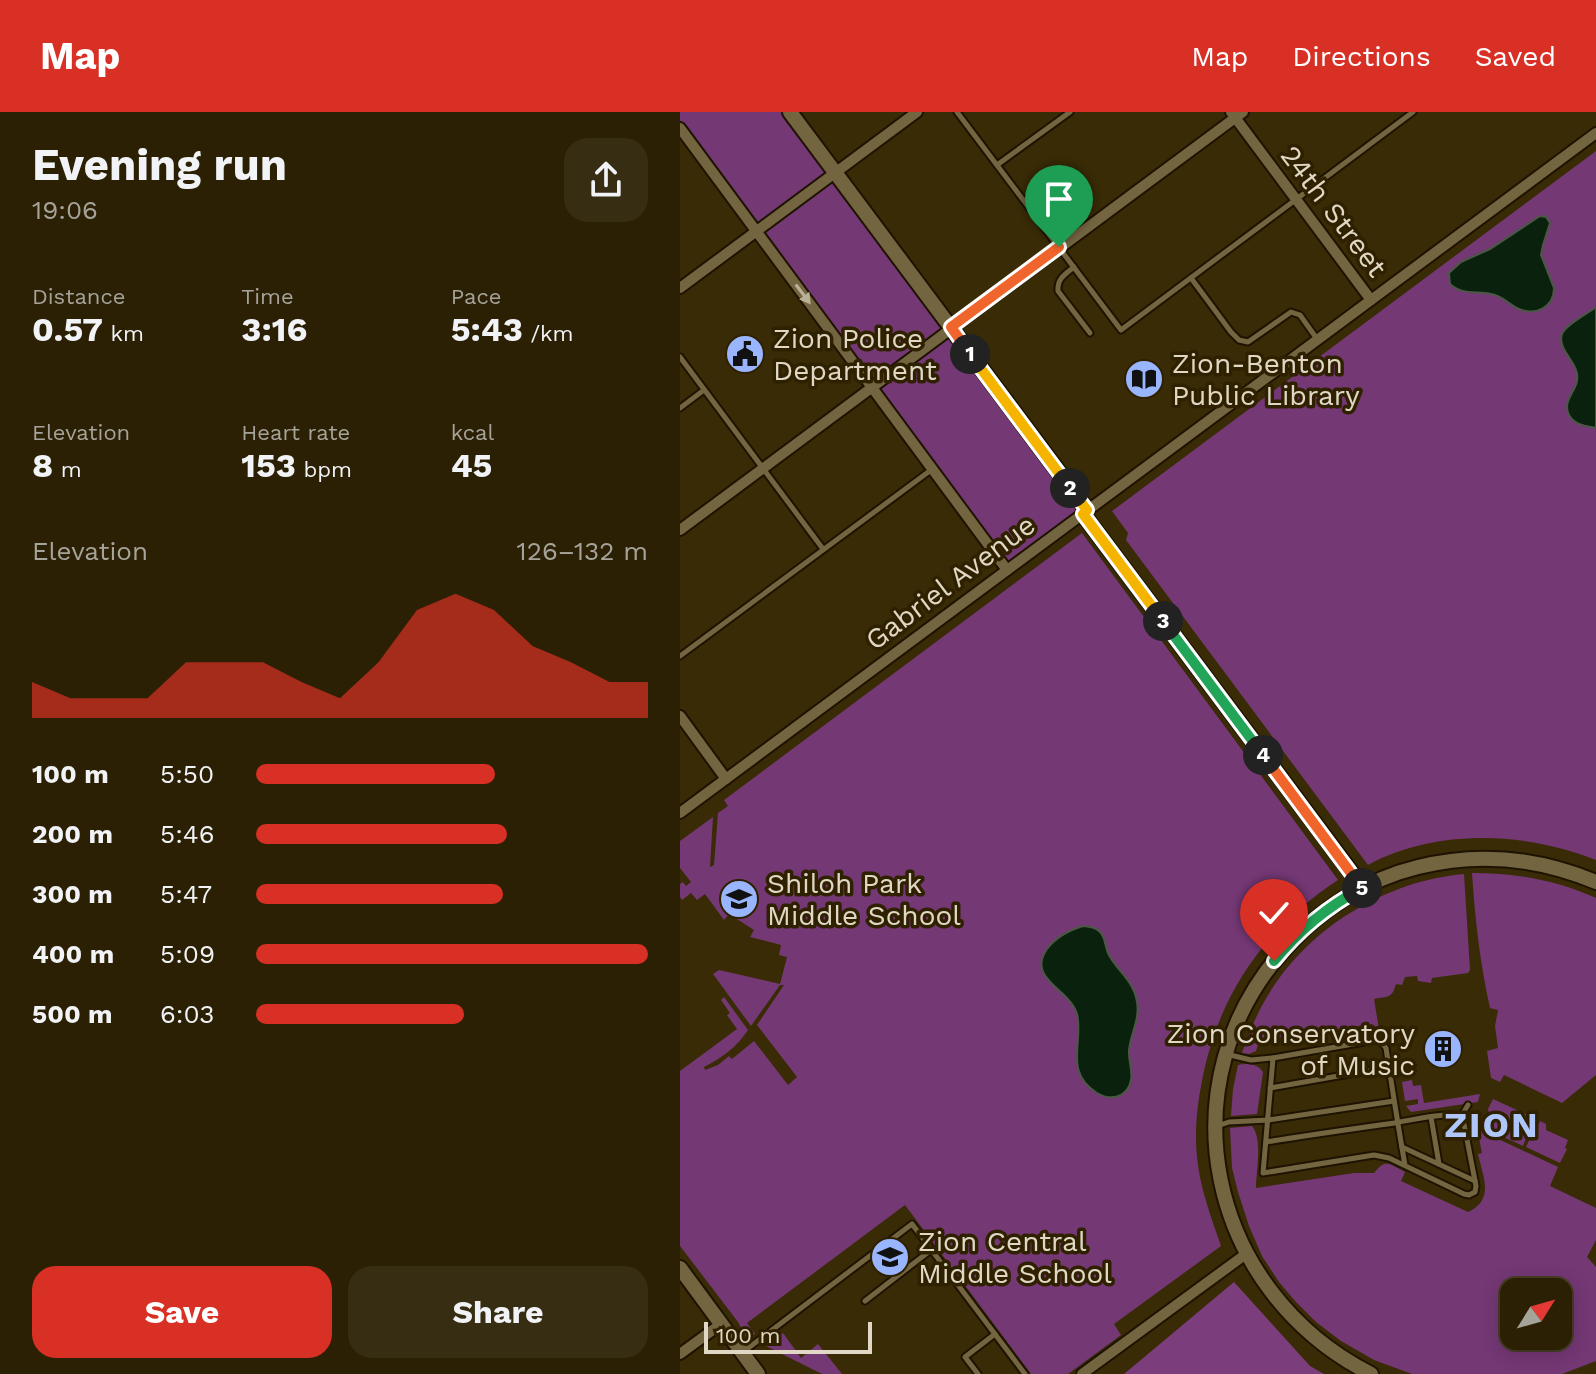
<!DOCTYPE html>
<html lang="en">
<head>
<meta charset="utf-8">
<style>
  body { margin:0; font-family:"Work Sans",sans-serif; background:#372d13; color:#f1f3f6; height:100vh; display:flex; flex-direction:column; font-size:30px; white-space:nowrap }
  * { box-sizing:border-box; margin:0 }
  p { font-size:26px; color:#a6a39a }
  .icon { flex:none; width:44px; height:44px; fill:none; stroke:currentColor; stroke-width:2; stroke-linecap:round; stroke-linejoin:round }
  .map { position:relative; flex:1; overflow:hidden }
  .details { display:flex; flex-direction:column; background:#2b2004; width:680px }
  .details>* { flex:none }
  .needle { width:52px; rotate:53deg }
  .buttons { position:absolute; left:820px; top:1166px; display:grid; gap:16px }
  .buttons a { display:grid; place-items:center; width:72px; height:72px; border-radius:16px; background:#2b2004; box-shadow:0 4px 20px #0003,0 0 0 2px #473e26; font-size:40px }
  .scale { position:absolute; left:24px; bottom:20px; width:168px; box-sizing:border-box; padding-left:8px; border:4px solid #e0d8c4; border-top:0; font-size:22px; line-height:28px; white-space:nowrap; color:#e0d8c4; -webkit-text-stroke:6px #2f2100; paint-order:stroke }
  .pin { position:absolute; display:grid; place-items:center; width:68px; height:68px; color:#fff; margin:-82px -34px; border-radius:50% 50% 50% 0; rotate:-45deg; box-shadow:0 0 8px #0007 }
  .pin .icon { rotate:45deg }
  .km { position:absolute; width:40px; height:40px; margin:-20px; border-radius:50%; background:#222; color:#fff; font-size:22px; line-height:40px; text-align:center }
  .round { display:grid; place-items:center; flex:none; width:84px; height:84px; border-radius:24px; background:#372d13 }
  .overview { display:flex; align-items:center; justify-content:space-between; height:136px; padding:0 32px }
  h1 { font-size:44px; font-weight:700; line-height:60px }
  .stats { display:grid; grid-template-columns:repeat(3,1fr); gap:12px; height:136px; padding:8px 32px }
  .stats div { display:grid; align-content:center }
  .stats b { font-size:34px; font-weight:700 }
  .stats small { font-size:22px; font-weight:400 }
  .stats p { font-size:22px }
  .chart { height:224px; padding:16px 32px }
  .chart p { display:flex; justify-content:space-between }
  .chart svg { width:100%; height:144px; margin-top:8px; fill:#d93025; opacity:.7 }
  .cta { display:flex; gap:16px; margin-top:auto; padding:16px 32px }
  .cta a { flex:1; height:92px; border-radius:24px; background:#d93025; color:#fff; font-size:32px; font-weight:700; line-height:92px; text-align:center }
  .cta a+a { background:#372d13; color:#f1f3f6 }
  ul { padding:0 32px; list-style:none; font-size:26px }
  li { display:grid; grid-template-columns:128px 96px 1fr; align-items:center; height:60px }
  li i { height:20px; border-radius:10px; background:#d93025 }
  header { display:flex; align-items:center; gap:48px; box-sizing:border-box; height:112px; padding:0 40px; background:#d93025; color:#fff }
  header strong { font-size:38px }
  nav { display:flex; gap:44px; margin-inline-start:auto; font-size:28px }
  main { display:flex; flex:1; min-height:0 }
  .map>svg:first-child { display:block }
</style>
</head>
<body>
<header>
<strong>Map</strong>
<nav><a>Map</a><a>Directions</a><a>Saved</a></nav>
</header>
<main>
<section class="details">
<div class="overview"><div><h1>Evening run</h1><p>19:06</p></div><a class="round"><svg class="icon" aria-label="share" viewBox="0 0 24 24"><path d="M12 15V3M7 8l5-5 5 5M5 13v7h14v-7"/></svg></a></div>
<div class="stats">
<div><p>Distance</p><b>0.57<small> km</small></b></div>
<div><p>Time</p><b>3:16</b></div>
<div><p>Pace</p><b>5:43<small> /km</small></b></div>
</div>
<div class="stats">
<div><p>Elevation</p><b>8<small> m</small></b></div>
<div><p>Heart rate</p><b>153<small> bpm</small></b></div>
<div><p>kcal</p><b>45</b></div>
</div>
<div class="chart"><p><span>Elevation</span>126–132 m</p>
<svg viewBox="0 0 160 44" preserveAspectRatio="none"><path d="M0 44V33L10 38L20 38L30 38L40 27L50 27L60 27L70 33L80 38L90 27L100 11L110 6L120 11L130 22L140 27L150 33L160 33V44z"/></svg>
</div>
<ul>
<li><b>100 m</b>5:50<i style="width:61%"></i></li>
<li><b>200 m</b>5:46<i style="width:64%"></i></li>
<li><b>300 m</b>5:47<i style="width:63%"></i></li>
<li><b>400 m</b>5:09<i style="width:100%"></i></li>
<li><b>500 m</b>6:03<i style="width:53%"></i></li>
</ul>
<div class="cta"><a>Save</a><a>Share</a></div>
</section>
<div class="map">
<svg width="916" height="1262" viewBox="0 0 916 1262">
  <rect width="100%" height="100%" fill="#392b06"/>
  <g fill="#743875" fill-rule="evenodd">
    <polygon points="0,0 109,0 407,398 327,458 0,16"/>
    <path d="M916,39V748C845,720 757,716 688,753L446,428L448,421L432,399Z"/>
    <path d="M402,421L658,768C588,814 542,877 524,959C518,987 514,1016 517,1045C520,1076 531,1105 541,1134L434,1212L441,1223L388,1262H351L225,1093L67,1211L75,1222L67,1227L58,1210L0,1134V959L57,917L47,903L50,901L41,888L44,885L68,918C57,935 42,946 24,955L25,958L38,953L49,944L52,947L74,929L108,973L117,965L77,913L104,873H100L71,914L33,862L39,858L100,872L107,845L99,843L101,833L70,825L74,818L49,802L44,808L25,782L17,788L11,781L2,788L0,785V772L3,770L6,774L11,770L0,756V729L33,705L30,755L34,753L38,701L48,694L44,688Z"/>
    <path d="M792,761C836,761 876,768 916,786V963L882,991L824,963L820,970L811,966L807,939L818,936L815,914L818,898L810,896C800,851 795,807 792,761Z"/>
    <path d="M784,762L790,858L788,861L752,866L751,871L738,869L737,864L725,865L722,873L716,872C712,887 708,884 694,887L699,917L692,912L579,929L576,939L569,942L562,941C569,920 578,899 590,880C631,814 707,769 784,762Z"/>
    <path d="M558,953C567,951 578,952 583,960L577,1002L551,1004L553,977Z"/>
    <polygon points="732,968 733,974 741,973 744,991 800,982 798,990 731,1000 726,994 738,992 738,987 725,989 722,970"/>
    <polygon points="813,987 854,1006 843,1034 813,1020 808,997"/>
    <polygon points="860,1009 866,1012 866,1018 888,1028 885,1036 887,1037 880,1051 846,1035 857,1011 859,1012"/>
    <path d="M572,1014C583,1027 576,1059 576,1076L674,1061H694C706,1046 709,1052 725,1060L721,1069L788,1100C815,1087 803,1065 798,1042L802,1041L797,1017L878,1055L870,1074L916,1096V1128L907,1145L916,1155V1249L882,1262H732L694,1248L661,1229L636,1210L615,1189L599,1170L582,1144L569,1114L558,1080L552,1056L550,1016ZM834,1180H878V1224H834Z"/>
    <polygon points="103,1221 121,1246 138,1232 162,1262 142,1262 86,1234"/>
  </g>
  <polygon fill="#7c3d7d" points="554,1170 630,1254 644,1262 444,1262"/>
  <g fill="#09210d" stroke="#4a5844" stroke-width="2">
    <path d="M860,104L866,105L870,111L863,133L861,143L874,176C874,195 856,204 839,197C829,193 822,183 811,182C797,179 781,183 770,172L769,161L781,150L810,137Z"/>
    <path d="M916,195V316C906,314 894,313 889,303C881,287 900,278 897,262C896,249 877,237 882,222C885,213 907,202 916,195Z"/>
    <path d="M403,814C410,815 415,815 420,820C426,826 425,836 429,843C438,860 454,869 457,890C460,907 451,921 449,938C448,948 453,958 451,968C450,974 446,980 441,983C433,987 424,985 417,981C383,960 404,929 397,902C390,877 346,867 367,837C376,825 390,818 403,814Z"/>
  </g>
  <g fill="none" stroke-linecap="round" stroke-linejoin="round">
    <g stroke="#1e1300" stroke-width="9">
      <g id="lane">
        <polyline points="277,0 441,218 733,0"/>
        <polyline points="317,53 390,0"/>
        <path d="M394,155C385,162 377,167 378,179L410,221"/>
        <polyline points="511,166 551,220 559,228 568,230 611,200 620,203 637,227"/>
        <polyline points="0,245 143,437"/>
        <polyline points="0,296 24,278"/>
        <polyline points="0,544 251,358"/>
        <polyline points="546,942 571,948 593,946"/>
        <polyline points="590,976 709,955"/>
        <polyline points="751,1005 759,1052"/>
        <polyline points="780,1006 788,993"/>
        <polyline points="537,1014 549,1010 588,1008 714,989"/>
        <path d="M586,1030C629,1023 672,1017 714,1011C732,1008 752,1003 770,1003C777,1003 780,1006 784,1012L796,1074L795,1080L789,1083L784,1082L709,1046L694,1043L583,1061L593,946L696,928L702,931L706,936C712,975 718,1014 725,1053"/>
        <polyline points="722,1035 795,1069"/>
        <polyline points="185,1189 251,1138"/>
        <polyline points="63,1240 232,1112 345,1262"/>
        <polyline points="298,1262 285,1245 315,1222"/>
      </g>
    </g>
    <g stroke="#1e1300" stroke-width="14">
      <g id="street">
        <polyline points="551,0 691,188"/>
        <polyline points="0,16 327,458"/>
        <polyline points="0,176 237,0"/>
        <polyline points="0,418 563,0"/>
        <polyline points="0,604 46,667"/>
        <polyline points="0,701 916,21"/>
        <polyline points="0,1242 41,1212"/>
        <polyline points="402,1262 566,1142"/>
      </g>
    </g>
    <g stroke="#1e1300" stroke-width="18">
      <g id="secondary">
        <polyline points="110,0 407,398"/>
        <polyline points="403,402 683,776"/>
        <polyline points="0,1156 78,1262"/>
        <path d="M691,1262C527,1179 481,969 609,832C643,795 689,767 738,755C798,740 859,746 916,770"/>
      </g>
    </g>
    <use href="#lane" stroke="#746541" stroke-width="5"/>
    <use href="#street" stroke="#746541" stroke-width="10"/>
    <use href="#secondary" stroke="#746541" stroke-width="14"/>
  </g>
  <defs><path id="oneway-solid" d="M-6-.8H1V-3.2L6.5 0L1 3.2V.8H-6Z" transform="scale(2)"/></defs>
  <use fill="#bab096" href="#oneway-solid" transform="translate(123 182) rotate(53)"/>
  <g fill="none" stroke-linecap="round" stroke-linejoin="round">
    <g stroke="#fff" stroke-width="16">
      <polyline id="split-1" points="290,242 271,215 379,135"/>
    </g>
    <g stroke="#fff" stroke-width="16">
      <polyline id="split-2" points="290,242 390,376"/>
    </g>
    <g stroke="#fff" stroke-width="16">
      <polyline id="split-3" points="390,376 407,398 403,402 483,509"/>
    </g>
    <g stroke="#fff" stroke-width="16">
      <polyline id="split-4" points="483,509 583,643"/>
    </g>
    <g stroke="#fff" stroke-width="16">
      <polyline id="split-5" points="583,643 682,776"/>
    </g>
    <g stroke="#fff" stroke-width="16">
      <path id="split-6" d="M594,849C618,819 647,795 682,776"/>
    </g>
    <use href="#split-1" stroke="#f0652b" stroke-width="10"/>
    <use href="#split-2" stroke="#f5b400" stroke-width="10"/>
    <use href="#split-3" stroke="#f5b400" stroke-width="10"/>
    <use href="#split-4" stroke="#22a559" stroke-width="10"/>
    <use href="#split-5" stroke="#f0652b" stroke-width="10"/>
    <use href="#split-6" stroke="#22a559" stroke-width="10"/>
  </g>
  <defs>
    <g id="civic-disc" transform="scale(2)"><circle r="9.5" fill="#98b5fd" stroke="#2f2100"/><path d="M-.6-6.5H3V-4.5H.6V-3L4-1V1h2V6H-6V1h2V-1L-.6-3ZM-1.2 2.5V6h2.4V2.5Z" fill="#111"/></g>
    <g id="library-disc" transform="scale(2)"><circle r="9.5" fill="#98b5fd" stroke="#2f2100"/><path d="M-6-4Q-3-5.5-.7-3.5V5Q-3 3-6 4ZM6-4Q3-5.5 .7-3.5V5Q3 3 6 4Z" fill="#111"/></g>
    <g id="school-disc" transform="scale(2)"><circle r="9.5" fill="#98b5fd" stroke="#2f2100"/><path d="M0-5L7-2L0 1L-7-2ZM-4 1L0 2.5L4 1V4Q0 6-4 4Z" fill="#111"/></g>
    <g id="building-disc" transform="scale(2)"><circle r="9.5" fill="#98b5fd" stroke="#2f2100"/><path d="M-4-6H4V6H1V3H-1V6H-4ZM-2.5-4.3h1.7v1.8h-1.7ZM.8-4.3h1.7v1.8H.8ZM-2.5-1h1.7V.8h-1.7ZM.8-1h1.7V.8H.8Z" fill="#111"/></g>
  </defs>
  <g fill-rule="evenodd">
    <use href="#civic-disc" x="65" y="242"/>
    <use href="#library-disc" x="464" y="267"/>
    <use href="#school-disc" x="59" y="787"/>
    <use href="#building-disc" x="763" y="937"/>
    <use href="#school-disc" x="210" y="1145"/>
  </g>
  <g text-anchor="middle" stroke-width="7" stroke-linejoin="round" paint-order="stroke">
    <g font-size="28" fill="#e0d8c4" stroke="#2f2100">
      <text transform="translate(654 99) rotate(53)" y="10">24th Street</text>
      <text transform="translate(270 470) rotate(-37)" y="10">Gabriel Avenue</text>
    </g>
    <g font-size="28" fill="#e0d8c4" stroke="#2f2100" text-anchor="start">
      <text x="93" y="236">Zion Police<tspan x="93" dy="32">Department</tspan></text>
      <text x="492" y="261">Zion-Benton<tspan x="492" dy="32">Public Library</tspan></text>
      <text x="87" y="781">Shiloh Park<tspan x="87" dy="32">Middle School</tspan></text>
      <text x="735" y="931" text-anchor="end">Zion Conservatory<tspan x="735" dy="32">of Music</tspan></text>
      <text x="238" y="1139">Zion Central<tspan x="238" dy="32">Middle School</tspan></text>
    </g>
    <g font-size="36" font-weight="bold" letter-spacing="2" fill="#afc6fb" stroke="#2f2100">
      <text x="812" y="1025">ZION</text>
    </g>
  </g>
</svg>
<div class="buttons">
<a><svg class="needle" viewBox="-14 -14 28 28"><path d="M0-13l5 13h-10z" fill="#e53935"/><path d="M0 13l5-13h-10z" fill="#a6a39a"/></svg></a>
</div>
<div class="scale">100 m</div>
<div class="pin" style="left:379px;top:135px;background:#1e9e55"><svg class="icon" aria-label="arrive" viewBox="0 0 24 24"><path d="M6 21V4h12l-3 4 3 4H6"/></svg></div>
<div class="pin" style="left:594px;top:849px;background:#d93025"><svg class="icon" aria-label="check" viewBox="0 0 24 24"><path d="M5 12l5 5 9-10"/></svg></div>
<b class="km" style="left:290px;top:242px">1</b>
<b class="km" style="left:390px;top:376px">2</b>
<b class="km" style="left:483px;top:509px">3</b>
<b class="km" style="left:583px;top:643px">4</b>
<b class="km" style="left:682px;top:776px">5</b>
</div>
</main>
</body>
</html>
